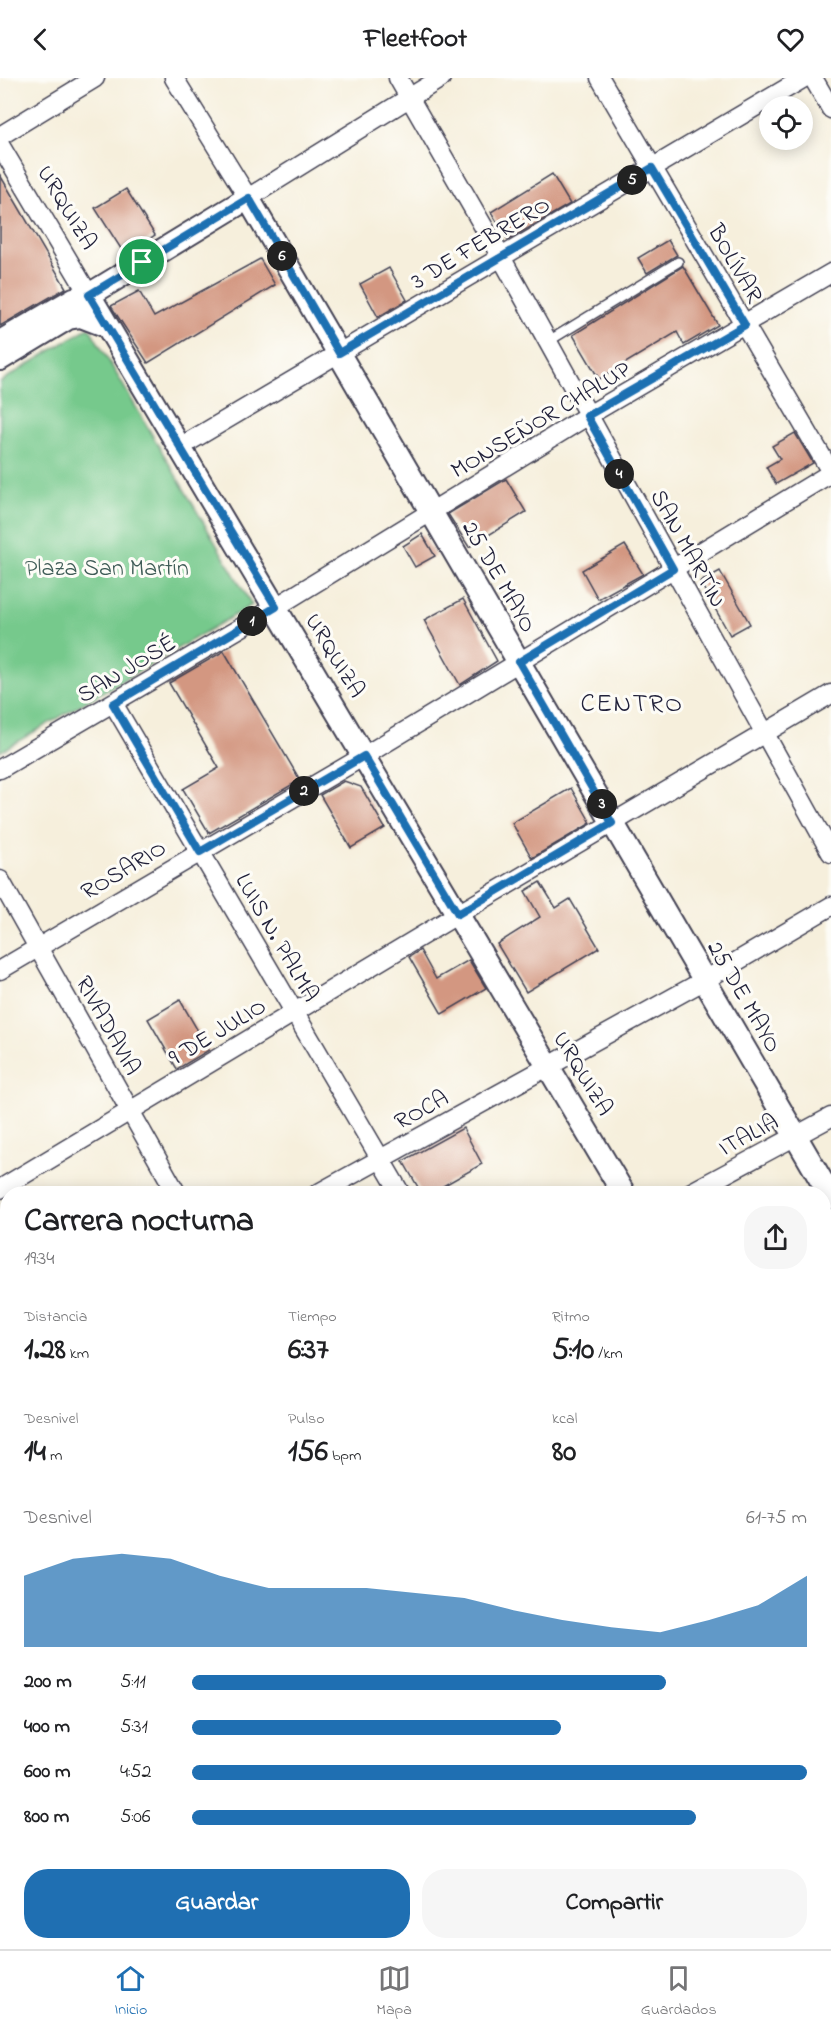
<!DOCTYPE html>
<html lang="es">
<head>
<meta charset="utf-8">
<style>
  body { margin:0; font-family:"Indie Flower",sans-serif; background:#f6f6f6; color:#202124; height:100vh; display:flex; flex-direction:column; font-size:22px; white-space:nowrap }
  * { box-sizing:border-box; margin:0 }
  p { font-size:20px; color:#757577 }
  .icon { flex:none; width:33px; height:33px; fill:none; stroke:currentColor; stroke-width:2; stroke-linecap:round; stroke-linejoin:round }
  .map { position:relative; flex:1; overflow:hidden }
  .panel { position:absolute; left:0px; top:1108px; width:831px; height:764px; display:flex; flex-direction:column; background:#fff; border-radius:24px 24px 0 0; box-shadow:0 3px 15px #0003 }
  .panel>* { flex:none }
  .fabs { position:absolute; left:759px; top:18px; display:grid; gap:12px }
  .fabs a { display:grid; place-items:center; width:54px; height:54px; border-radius:50%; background:#fff; box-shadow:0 3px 15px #0003; font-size:30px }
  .pin { position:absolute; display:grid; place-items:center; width:51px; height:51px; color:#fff; margin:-26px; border:3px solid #fff; border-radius:50%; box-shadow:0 2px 6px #0007 }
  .km { position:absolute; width:30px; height:30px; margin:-15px; border-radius:50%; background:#222; color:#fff; font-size:16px; line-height:30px; text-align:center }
  .round { display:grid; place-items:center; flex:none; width:63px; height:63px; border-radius:24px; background:#f6f6f6 }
  .summary { display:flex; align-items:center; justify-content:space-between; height:102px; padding:0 24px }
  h1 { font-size:33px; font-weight:700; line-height:45px }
  .metrics { display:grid; grid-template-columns:repeat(3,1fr); gap:9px; height:102px; padding:6px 24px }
  .metrics div { display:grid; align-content:center }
  .metrics b { font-size:30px; font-weight:700 }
  .metrics small { font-size:16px; font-weight:400 }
  .metrics p { font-size:16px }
  .chart { height:168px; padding:12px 24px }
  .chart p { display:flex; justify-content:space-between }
  .chart svg { width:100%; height:108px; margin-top:6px; fill:#1f6fb2; opacity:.7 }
  .primary-button { display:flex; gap:12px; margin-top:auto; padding:12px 24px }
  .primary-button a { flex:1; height:69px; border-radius:24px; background:#1f6fb2; color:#fff; font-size:24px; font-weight:700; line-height:69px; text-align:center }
  .primary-button a+a { background:#f6f6f6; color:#202124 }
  ul { padding:0 24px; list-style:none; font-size:20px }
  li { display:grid; grid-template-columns:96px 72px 1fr; align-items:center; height:45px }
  li i { height:15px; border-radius:8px; background:#1f6fb2 }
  header { display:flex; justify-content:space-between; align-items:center; height:78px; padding:0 24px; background:#fff; font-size:27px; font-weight:700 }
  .tabs { display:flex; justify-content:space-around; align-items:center; height:84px; border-top:2px solid #e0e0e0; background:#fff; font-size:16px; color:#757577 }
  .tabs a { display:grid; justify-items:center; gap:3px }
  .tabs .selected { color:#1f6fb2 }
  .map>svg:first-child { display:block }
</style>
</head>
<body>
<header><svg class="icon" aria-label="back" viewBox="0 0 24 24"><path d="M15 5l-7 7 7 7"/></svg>Fleetfoot<svg class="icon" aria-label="heart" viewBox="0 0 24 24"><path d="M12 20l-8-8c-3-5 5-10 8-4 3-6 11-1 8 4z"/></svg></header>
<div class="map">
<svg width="831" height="1871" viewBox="0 0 831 1871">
  <rect width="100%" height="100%" fill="#fdfcf7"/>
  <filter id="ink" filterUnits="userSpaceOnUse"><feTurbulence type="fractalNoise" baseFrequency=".0167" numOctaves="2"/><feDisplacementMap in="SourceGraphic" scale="12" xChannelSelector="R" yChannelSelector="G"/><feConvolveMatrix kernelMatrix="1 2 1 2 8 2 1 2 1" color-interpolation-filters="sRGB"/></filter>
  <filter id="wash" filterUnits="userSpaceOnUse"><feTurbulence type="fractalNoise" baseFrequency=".008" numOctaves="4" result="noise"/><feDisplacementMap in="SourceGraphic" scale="24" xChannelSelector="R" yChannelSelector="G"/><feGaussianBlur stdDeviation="1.35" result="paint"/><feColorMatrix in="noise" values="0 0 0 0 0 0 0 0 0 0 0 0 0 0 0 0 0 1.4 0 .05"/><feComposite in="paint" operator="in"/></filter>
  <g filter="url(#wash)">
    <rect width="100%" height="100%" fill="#f6efdc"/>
    <g fill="#76c98c" stroke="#4c7664" stroke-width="1.5">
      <polygon points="89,249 252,527 0,674 0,304"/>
      <polygon points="824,1852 831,1865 831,1871 610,1871 607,1865 824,1864"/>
    </g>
    <g id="blocks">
      <g fill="#d39781">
        <polygon points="552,96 570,126 508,162 491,134"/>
        <polygon points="0,97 66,210 0,248"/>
        <polygon points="126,111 155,157 125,177 95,130"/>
        <polygon points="668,162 677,177 647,195 638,180"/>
        <polygon points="260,181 275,207 148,285 111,228 139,213 154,239"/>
        <polygon points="683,188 718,247 684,267 677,254 599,301 573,257"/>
        <polygon points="389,190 407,222 378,239 360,206"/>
        <polygon points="795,355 813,385 776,406 766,389 780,381 772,368"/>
        <polygon points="506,401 526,434 469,469 448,436"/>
        <polygon points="422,456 435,478 415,489 403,468"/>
        <polygon points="625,467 643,496 598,521 582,492"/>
        <polygon points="720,493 750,546 730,557 700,504"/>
        <polygon points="463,521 497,583 460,607 424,542"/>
        <polygon points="224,573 300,702 209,755 183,711 219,690 169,605"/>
        <polygon points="344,703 361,709 385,750 351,770 320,717"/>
        <polygon points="571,710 591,745 532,780 512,745"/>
        <polygon points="540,804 556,830 570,821 599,870 526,914 497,866 540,839 525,813"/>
        <polygon points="420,872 436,901 469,882 486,910 442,936 409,879"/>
        <polygon points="180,922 209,972 177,991 148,941"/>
        <polygon points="463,1050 482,1086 429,1116 422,1116 403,1083"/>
      </g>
    </g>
  </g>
  <g filter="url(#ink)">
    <use href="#blocks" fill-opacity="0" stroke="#424153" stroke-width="1.5"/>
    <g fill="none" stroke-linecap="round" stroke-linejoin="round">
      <g stroke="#424153" stroke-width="12">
        <polyline id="service" points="547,264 678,184"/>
      </g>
      <g stroke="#424153" stroke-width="21">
        <g id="minor">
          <polyline points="174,0 248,120 441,0"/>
          <polyline points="398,0 501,179 831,775"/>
          <polyline points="600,0 831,394"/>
          <polyline points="813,0 831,31"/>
          <polyline points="0,58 95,0"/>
          <polyline points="0,67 89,217"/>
          <polyline points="180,369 804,0"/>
          <polyline points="113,625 401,1116"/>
          <polyline points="0,691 276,529 587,338 831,195"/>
          <polyline points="0,802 177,1116"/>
          <polyline points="0,892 364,678 831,395"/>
          <polyline points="0,1111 458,836 831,616"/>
          <polyline points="317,1116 705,902 831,828"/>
          <polyline points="688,1116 831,1039"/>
          <polyline points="0,1181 8,1195"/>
          <polyline points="824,1267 831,1263"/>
          <polyline points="0,1292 8,1288"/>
          <polyline points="824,1481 831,1476"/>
          <polyline points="0,1484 8,1480"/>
          <polyline points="0,1558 8,1572"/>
          <polyline points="824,1690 831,1686"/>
          <polyline points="0,1768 8,1764"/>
          <polyline points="824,1833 831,1845"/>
          <polyline points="172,1864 176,1871"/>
          <polyline points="391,1864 394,1871"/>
          <polyline points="603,1864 607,1871"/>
          <polyline points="198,1871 209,1864"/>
          <polyline points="510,1871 521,1864"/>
        </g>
      </g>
      <g stroke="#424153" stroke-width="26">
        <g id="tertiary">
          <polyline points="89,217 624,1116"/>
          <polyline points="0,264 74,221 89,217 248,120 831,1119"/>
          <polyline points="0,281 68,240 81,238 107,248"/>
          <polyline points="824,1449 831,1461"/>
        </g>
      </g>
      <use href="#service" stroke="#fff" stroke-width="9"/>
      <use href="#minor" stroke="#fff" stroke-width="18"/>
      <use href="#tertiary" stroke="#fff" stroke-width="22"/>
    </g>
  </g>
  <g fill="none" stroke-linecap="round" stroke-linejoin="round" filter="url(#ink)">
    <g stroke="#fff" stroke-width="12">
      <polygon id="route" points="652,90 745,247 587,338 673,491 519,584 612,745 458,836 364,678 200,774 113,626 276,529 89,217 249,120 339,275"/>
    </g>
    <use href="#route" stroke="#1f6fb2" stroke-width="8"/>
  </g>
  <g text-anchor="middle" stroke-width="6" stroke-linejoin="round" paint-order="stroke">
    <g font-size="24" fill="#22223b" stroke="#fdfcf7">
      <text transform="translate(68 129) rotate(59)" y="8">URQUIZA</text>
      <text transform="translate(480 164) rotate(-31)" y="8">3 DE FEBRERO</text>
      <text transform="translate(736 185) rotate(60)" y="8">BOLÍVAR</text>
      <text transform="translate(540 341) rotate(-31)" y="8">MONSEÑOR CHALUP</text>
      <text transform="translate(689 470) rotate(61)" y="8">SAN MARTÍN</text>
      <text transform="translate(500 498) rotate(60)" y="8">25 DE MAYO</text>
      <text transform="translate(336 577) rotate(59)" y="8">URQUIZA</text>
      <text transform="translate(126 590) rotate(-31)" y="8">SAN JOSÉ</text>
      <text transform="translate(123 791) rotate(-31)" y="8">ROSARIO</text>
      <text transform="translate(278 859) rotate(60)" y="8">LUIS N. PALMA</text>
      <text transform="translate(745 918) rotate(60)" y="8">25 DE MAYO</text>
      <text transform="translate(109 947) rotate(61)" y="8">RIVADAVIA</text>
      <text transform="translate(217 953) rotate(-31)" y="8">9 DE JULIO</text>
      <text transform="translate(584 995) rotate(59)" y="8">URQUIZA</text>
      <text transform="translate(421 1031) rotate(-29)" y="8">ROCA</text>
      <text transform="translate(748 1056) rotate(-28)" y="8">ITALIA</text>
    </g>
    <g font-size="24" fill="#3f5c57" stroke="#fdfcf7">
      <text x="107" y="497">Plaza San Martín</text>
    </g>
    <g font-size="26" letter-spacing="1.5" fill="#22223b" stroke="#fdfcf7">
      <text x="632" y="633">CENTRO</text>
    </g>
  </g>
</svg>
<div class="fabs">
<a><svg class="icon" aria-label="locate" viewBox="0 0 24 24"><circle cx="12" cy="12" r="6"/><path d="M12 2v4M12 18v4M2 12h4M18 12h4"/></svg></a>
</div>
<div class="pin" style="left:142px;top:184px;background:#1e9e55"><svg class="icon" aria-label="arrive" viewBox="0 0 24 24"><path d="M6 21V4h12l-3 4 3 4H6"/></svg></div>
<b class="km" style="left:252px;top:543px">1</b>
<b class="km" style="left:304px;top:713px">2</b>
<b class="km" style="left:602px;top:726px">3</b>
<b class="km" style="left:619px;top:396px">4</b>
<b class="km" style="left:632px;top:102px">5</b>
<b class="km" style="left:282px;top:178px">6</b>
<section class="panel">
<div class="summary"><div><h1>Carrera nocturna</h1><p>19:34</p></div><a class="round"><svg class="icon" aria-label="share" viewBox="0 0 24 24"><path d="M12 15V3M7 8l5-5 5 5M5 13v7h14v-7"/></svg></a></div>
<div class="metrics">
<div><p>Distancia</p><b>1.28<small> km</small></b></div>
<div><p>Tiempo</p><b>6:37</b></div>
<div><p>Ritmo</p><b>5:10<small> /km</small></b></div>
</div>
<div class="metrics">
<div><p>Desnivel</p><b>14<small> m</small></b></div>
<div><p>Pulso</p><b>156<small> bpm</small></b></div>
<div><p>kcal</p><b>80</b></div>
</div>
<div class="chart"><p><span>Desnivel</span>61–75 m</p>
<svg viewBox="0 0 160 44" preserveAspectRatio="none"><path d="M0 44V15L10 8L20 6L30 8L40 15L50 20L60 20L70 20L80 22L90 24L100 29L110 33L120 36L130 38L140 33L150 27L160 15V44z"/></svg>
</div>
<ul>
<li><b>200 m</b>5:11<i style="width:77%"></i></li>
<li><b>400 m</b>5:31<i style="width:60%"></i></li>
<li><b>600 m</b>4:52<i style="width:100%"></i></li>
<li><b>800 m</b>5:06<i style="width:82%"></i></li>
</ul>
<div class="primary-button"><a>Guardar</a><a>Compartir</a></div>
</section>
</div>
<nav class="tabs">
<a class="selected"><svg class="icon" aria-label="home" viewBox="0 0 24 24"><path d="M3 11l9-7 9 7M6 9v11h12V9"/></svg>Inicio</a>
<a><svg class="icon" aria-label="map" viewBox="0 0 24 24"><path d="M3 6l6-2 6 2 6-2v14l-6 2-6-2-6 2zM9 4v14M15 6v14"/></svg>Mapa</a>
<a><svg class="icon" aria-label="saved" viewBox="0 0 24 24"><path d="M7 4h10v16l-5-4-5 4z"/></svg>Guardados</a>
</nav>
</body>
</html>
